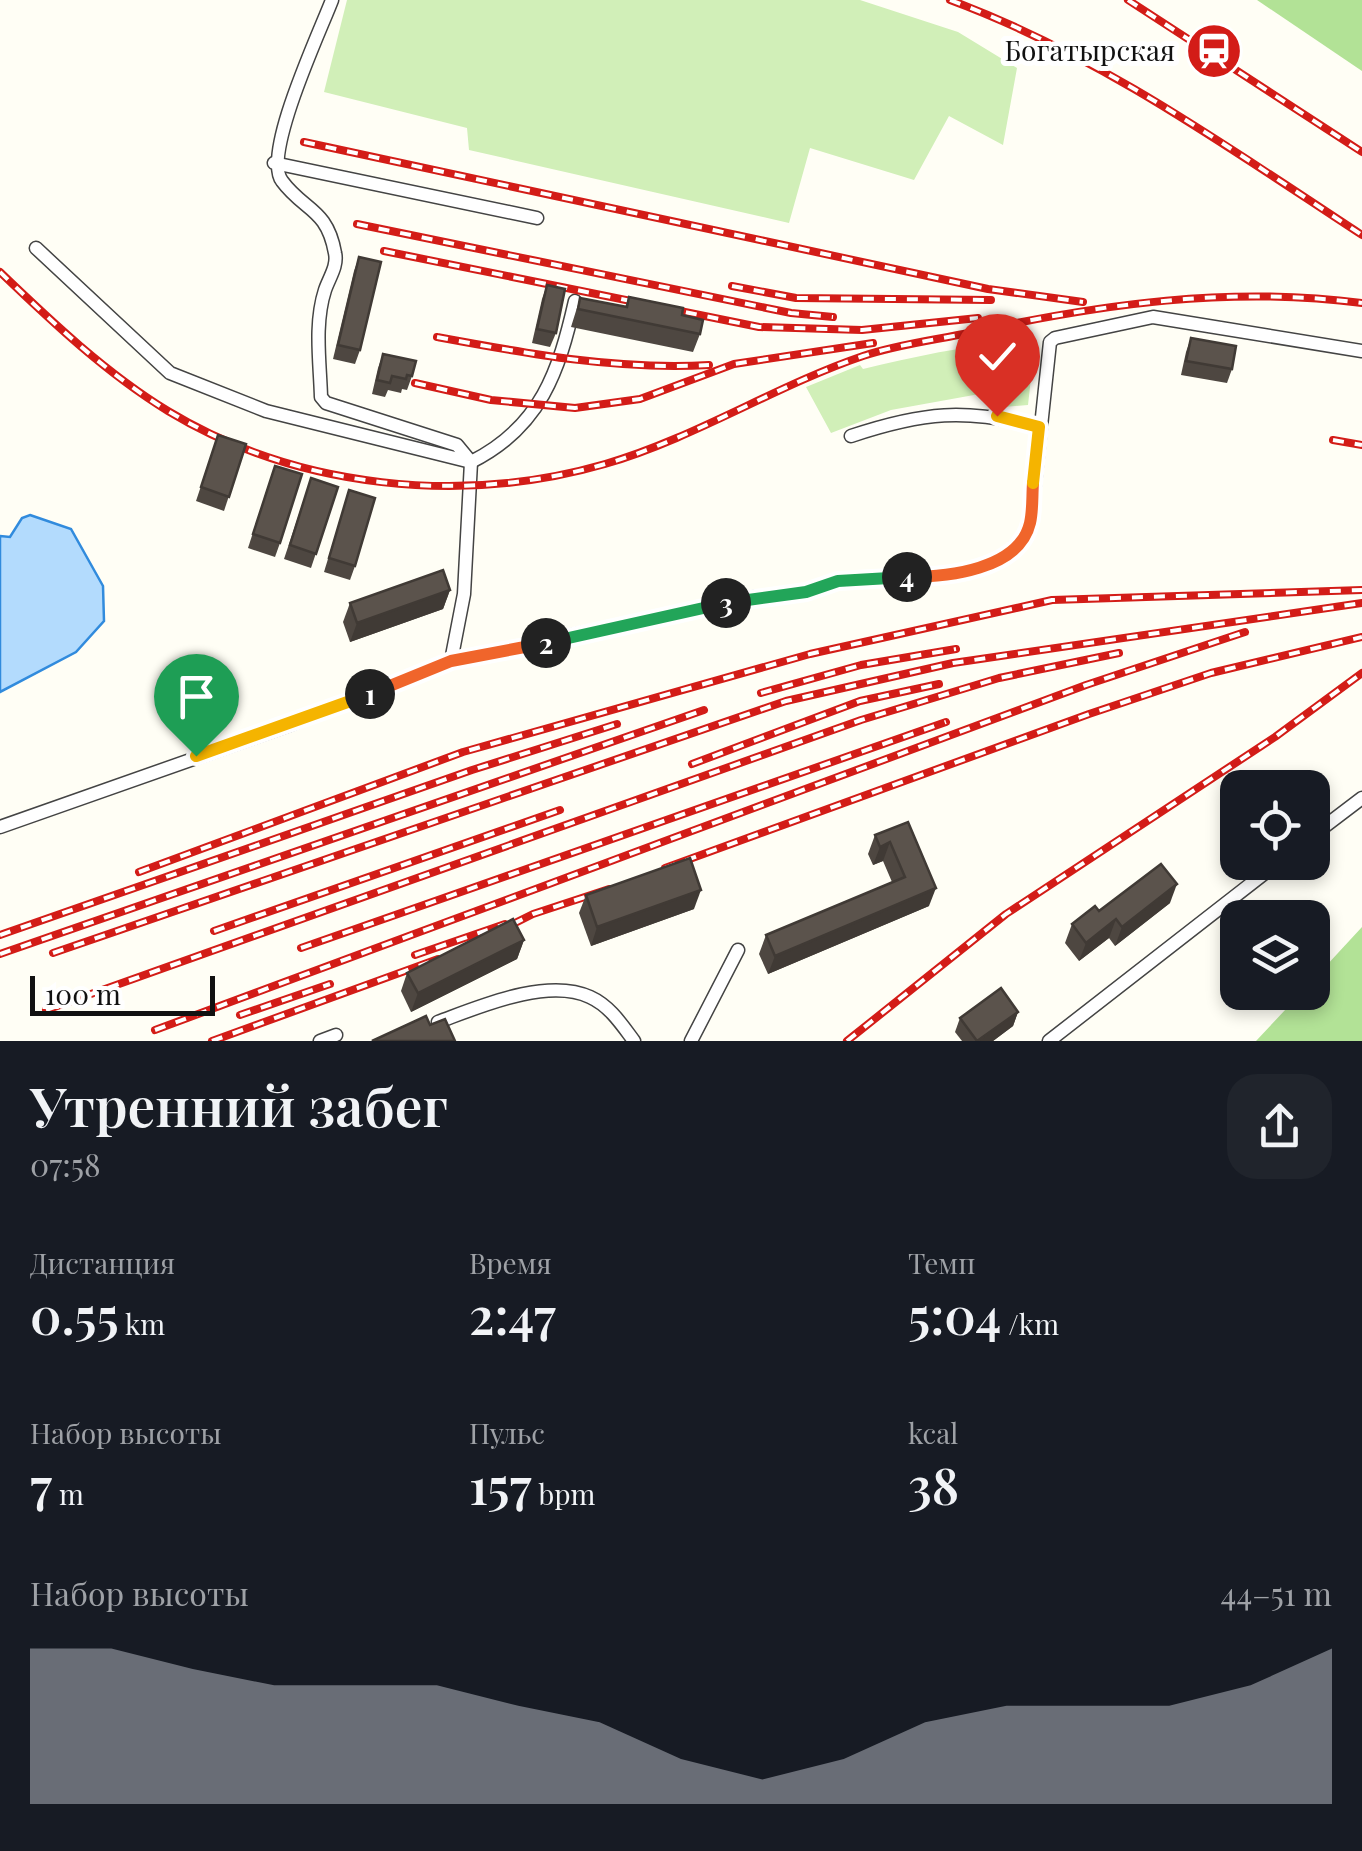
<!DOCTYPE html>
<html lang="ru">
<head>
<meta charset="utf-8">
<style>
  body { margin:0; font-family:"Playfair Display",serif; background:#20242c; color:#f1f3f6; height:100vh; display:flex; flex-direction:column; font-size:38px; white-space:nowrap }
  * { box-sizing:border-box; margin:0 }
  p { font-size:32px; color:#9ea1a6 }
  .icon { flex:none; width:55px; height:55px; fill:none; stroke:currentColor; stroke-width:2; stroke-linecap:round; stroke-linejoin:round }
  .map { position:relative; height:1041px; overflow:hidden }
  .drawer { display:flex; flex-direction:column; background:#171b24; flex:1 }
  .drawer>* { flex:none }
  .fabs { position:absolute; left:1220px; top:770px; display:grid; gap:20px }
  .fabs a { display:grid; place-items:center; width:110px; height:110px; border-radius:20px; background:#171b24; box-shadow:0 5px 15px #0003; font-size:50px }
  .scale { position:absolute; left:30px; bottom:25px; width:185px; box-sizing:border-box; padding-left:10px; border:5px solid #111; border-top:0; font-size:28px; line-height:35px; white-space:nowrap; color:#111; -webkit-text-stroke:8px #fff; paint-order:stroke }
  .pin { position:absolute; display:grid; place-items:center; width:85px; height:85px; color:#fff; margin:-102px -42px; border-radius:50% 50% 50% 0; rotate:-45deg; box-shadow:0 0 10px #0007 }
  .pin .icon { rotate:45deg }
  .km { position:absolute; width:50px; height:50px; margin:-25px; border-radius:50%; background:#222; color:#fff; font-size:28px; line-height:50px; text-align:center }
  .round { display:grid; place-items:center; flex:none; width:105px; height:105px; border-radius:30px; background:#20242c }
  .summary { display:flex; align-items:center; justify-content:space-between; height:170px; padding:0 30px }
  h1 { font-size:55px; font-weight:600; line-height:75px }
  .metrics { display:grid; grid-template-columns:repeat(3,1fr); gap:15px; height:170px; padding:10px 30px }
  .metrics div { display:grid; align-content:center }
  .metrics b { font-size:50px; font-weight:600 }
  .metrics small { font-size:28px; font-weight:400 }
  .metrics p { font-size:28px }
  .chart { height:280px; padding:20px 30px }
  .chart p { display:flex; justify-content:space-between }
  .chart svg { width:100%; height:180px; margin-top:10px; fill:#8c9099; opacity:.7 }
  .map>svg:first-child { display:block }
</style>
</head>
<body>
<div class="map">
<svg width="1362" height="1041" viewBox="0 0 1362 1041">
  <rect width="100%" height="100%" fill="#fffef5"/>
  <g fill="#d1efb8">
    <polygon points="347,0 860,0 958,32 1017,68 1003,145 949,116 914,180 810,148 789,223 469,150 467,128 324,92"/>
    <path d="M1035,342L1028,405L993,408L985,393L891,410L831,433L806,387L860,365L863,369C918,356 975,343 1035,342Z"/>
  </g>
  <g fill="#b2e296">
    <polygon points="1257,0 1362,0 1362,71"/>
    <polygon points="1362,927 1362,1041 1256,1041 1301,993 1312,992 1313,980"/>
  </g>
  <polygon fill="#b3dbfd" stroke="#318bdd" stroke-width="2.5" points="30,515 71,529 103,586 104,621 76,652 0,692 0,536 10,537 22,518"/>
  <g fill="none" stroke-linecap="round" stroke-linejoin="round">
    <g stroke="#444" stroke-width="15">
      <g id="minor">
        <path d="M332,0C319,34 262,155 282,181C304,211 327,208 335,253C338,266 329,278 325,290C314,324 320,362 321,397L326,403L457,445L471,462L464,594L451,661"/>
        <polyline points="274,163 537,218"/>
        <path d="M36,248L170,373L266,411L471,462C541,427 559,371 575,301"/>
        <path d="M851,436C923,412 965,408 1039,427"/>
        <polyline points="0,827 287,726 451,661 747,598 806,592 838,581 918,577 976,569 1000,560 1024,537 1031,520 1050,342 1055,338 1153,317 1362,351"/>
        <polyline points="1312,836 1362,798"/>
        <path d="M438,1022C479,1007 547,977 590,997C610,1006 622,1025 634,1041"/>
        <polyline points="320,1041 336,1035"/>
        <polyline points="691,1041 738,950"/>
        <polyline points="1049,1041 1279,862"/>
      </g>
    </g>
    <use href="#minor" stroke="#fff" stroke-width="12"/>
    <g stroke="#d31c17" stroke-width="8">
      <g id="rail">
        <path d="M950,0C1099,55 1229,148 1362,235"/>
        <polyline points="1128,0 1362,152"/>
        <polyline points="304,142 988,289 1083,302"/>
        <polyline points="357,224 791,313 833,317"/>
        <polyline points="384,251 759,327 862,330 978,318"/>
        <path d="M0,272C52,322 106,373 168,411C297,489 463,505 605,464C695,438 775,386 863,356C899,344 936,340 973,332C1102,304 1230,286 1362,303"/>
        <polyline points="732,286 796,298 991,300"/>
        <path d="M437,337C529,354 615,370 709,365"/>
        <polyline points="415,383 491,400 575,408 640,399 734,364 873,343"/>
        <polyline points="1333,440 1362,445"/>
        <polyline points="761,693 861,665 956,649"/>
        <polyline points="692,764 860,701 939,684"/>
        <polyline points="665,868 1089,714 1211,673 1362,637"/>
        <polyline points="139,872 463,752 810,654 1052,600 1362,590"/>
        <polyline points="214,931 560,810"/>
        <polyline points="493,934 533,914 609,889"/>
        <polyline points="0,935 472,770 617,724"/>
        <polyline points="301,948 946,722"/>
        <polyline points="53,953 786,701 953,663 1362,603"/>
        <polyline points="0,954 704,710"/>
        <polyline points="415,955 505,924"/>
        <polyline points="46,1010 861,720 999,678 1119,653"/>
        <polyline points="240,1015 330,984"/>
        <polyline points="155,1030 1086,685 1245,632"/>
        <polyline points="212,1041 438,959"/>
        <polyline points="847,1041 1006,914 1275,737 1362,673"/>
      </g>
    </g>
    <use href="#rail" stroke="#fff" stroke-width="4" stroke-dasharray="11" stroke-linecap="butt"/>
  </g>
  <g fill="#4e4741">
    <polygon points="359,257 360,350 355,364 333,359 354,271"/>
    <polygon points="547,285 556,333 550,347 532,343 542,299"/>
    <polygon points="629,297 682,315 700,334 693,352 571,327 580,298 625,307"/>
    <polygon points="1191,338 1232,369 1227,383 1181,375 1186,352"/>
    <polygon points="383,354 412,376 407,390 402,389 401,393 388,390 385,397 372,394 378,368"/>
    <polygon points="218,435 246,444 224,511 196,501"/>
    <polygon points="311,478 338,487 311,568 284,559"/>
    <polygon points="270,480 280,543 275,557 248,548"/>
    <polygon points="349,490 355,566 350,580 324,572"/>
    <polygon points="450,590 443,609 350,642 343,622 350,603"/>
    <polygon points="908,822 929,906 768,974 759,954 766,935 892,882 883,861 873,865 868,854 875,835"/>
    <polygon points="586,895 694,909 591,946 579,913"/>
    <polygon points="1170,903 1115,946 1109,938 1079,961 1065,943 1072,924 1099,911"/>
    <polygon points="524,940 517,959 411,1012 401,991 407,973"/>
    <polygon points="1018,1012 1013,1026 993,1041 962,1041 955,1032 960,1018"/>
  </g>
  <g fill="#403a35">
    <polygon points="450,590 443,609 350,642 357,623"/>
    <polygon points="890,842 883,861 873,865 880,847"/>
    <polygon points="1177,884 1170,903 1115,946 1122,927"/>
    <polygon points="936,888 929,906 768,974 775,956"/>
    <polygon points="701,890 694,909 591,946 597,927"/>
    <polygon points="1116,919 1109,938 1079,961 1086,943"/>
    <polygon points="524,940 517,959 411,1012 418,993"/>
    <polygon points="1018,1012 1013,1026 993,1041 979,1041"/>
  </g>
  <g fill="#5b534c" stroke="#403a35" stroke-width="2.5">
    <polygon points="359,257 381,262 360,350 338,345"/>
    <polygon points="547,285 565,289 556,333 537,329"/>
    <polygon points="629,297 683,308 682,315 703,320 700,334 578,309 580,298 627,307"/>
    <polygon points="1191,338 1236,346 1232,369 1186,361"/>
    <polygon points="383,354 416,361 412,376 407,375 406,379 392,376 390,383 377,380"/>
    <polygon points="218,435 246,444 229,497 201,487"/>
    <polygon points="275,466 302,474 280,543 253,534"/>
    <polygon points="311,478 338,487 316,554 290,545"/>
    <polygon points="349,490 375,498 355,566 329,558"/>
    <polygon points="443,570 450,590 357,623 350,603"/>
    <polygon points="908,822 936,888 775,956 766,935 905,877 890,842 880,847 875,835"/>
    <polygon points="690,858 701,890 597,927 586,895"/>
    <polygon points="1161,864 1177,884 1122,927 1116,919 1086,943 1072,924 1095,906 1099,911"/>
    <polygon points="513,919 524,940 418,993 407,973"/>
    <polygon points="1001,988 1018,1012 977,1041 960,1018"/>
    <polygon points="426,1016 430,1025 445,1019 455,1041 372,1041"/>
  </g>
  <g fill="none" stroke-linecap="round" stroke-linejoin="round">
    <g stroke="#fff" stroke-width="20">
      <polyline id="split-1" points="196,756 370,694"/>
    </g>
    <g stroke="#fff" stroke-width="20">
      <polyline id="split-2" points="370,694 451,661 546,643"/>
    </g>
    <g stroke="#fff" stroke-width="20">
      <polyline id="split-3" points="546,643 726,603"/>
    </g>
    <g stroke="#fff" stroke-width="20">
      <polyline id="split-4" points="726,603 806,592 838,581 907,577"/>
    </g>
    <g stroke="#fff" stroke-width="20">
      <path id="split-5" d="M907,577C947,577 1019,570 1030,523C1033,510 1032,496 1033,483"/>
    </g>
    <g stroke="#fff" stroke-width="20">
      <polyline id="split-6" points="997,416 1039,427 1033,483"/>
    </g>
    <use href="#split-1" stroke="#f5b400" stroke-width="12"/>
    <use href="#split-2" stroke="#f0652b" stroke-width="12"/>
    <use href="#split-3" stroke="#22a559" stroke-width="12"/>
    <use href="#split-4" stroke="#22a559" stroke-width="12"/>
    <use href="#split-5" stroke="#f0652b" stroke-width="12"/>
    <use href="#split-6" stroke="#f5b400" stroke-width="12"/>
  </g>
  <defs>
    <g id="station-disc" transform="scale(2.875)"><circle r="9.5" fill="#d31c17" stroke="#fff"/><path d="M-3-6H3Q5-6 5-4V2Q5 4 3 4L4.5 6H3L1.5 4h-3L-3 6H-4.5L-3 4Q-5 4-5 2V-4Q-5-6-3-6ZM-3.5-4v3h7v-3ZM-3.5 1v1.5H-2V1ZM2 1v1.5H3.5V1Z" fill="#fff"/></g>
  </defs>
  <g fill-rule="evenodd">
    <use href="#station-disc" x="1214" y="51"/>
  </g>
  <g text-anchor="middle" stroke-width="10" stroke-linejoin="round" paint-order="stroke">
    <g font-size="28" fill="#111" stroke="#fff" text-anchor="end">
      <text x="1175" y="61">Богатырская</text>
    </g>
  </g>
</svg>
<div class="fabs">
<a><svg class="icon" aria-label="locate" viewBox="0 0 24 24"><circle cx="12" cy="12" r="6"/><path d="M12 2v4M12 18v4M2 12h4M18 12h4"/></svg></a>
<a><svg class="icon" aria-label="layers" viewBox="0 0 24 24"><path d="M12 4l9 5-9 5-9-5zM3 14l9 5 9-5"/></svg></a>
</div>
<div class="scale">100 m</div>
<div class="pin" style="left:196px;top:756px;background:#1e9e55"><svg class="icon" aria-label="arrive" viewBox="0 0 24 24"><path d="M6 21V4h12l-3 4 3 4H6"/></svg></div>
<div class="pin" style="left:997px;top:416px;background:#d93025"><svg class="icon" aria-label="check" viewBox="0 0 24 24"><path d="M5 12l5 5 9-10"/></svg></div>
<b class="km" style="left:370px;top:694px">1</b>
<b class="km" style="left:546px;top:643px">2</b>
<b class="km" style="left:726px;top:603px">3</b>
<b class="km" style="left:907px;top:577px">4</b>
</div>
<section class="drawer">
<div class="summary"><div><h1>Утренний забег</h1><p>07:58</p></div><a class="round"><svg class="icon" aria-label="share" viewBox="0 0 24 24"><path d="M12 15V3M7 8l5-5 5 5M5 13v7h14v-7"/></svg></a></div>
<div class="metrics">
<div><p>Дистанция</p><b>0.55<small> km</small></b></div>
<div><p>Время</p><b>2:47</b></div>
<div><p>Темп</p><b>5:04<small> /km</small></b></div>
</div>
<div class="metrics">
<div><p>Набор высоты</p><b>7<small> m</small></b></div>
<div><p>Пульс</p><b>157<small> bpm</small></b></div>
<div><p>kcal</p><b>38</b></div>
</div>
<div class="chart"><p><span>Набор высоты</span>44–51 m</p>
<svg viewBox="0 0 160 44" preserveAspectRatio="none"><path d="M0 44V6L10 6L20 11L30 15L40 15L50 15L60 20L70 24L80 33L90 38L100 33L110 24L120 20L130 20L140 20L150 15L160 6V44z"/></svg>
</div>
</section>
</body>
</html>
